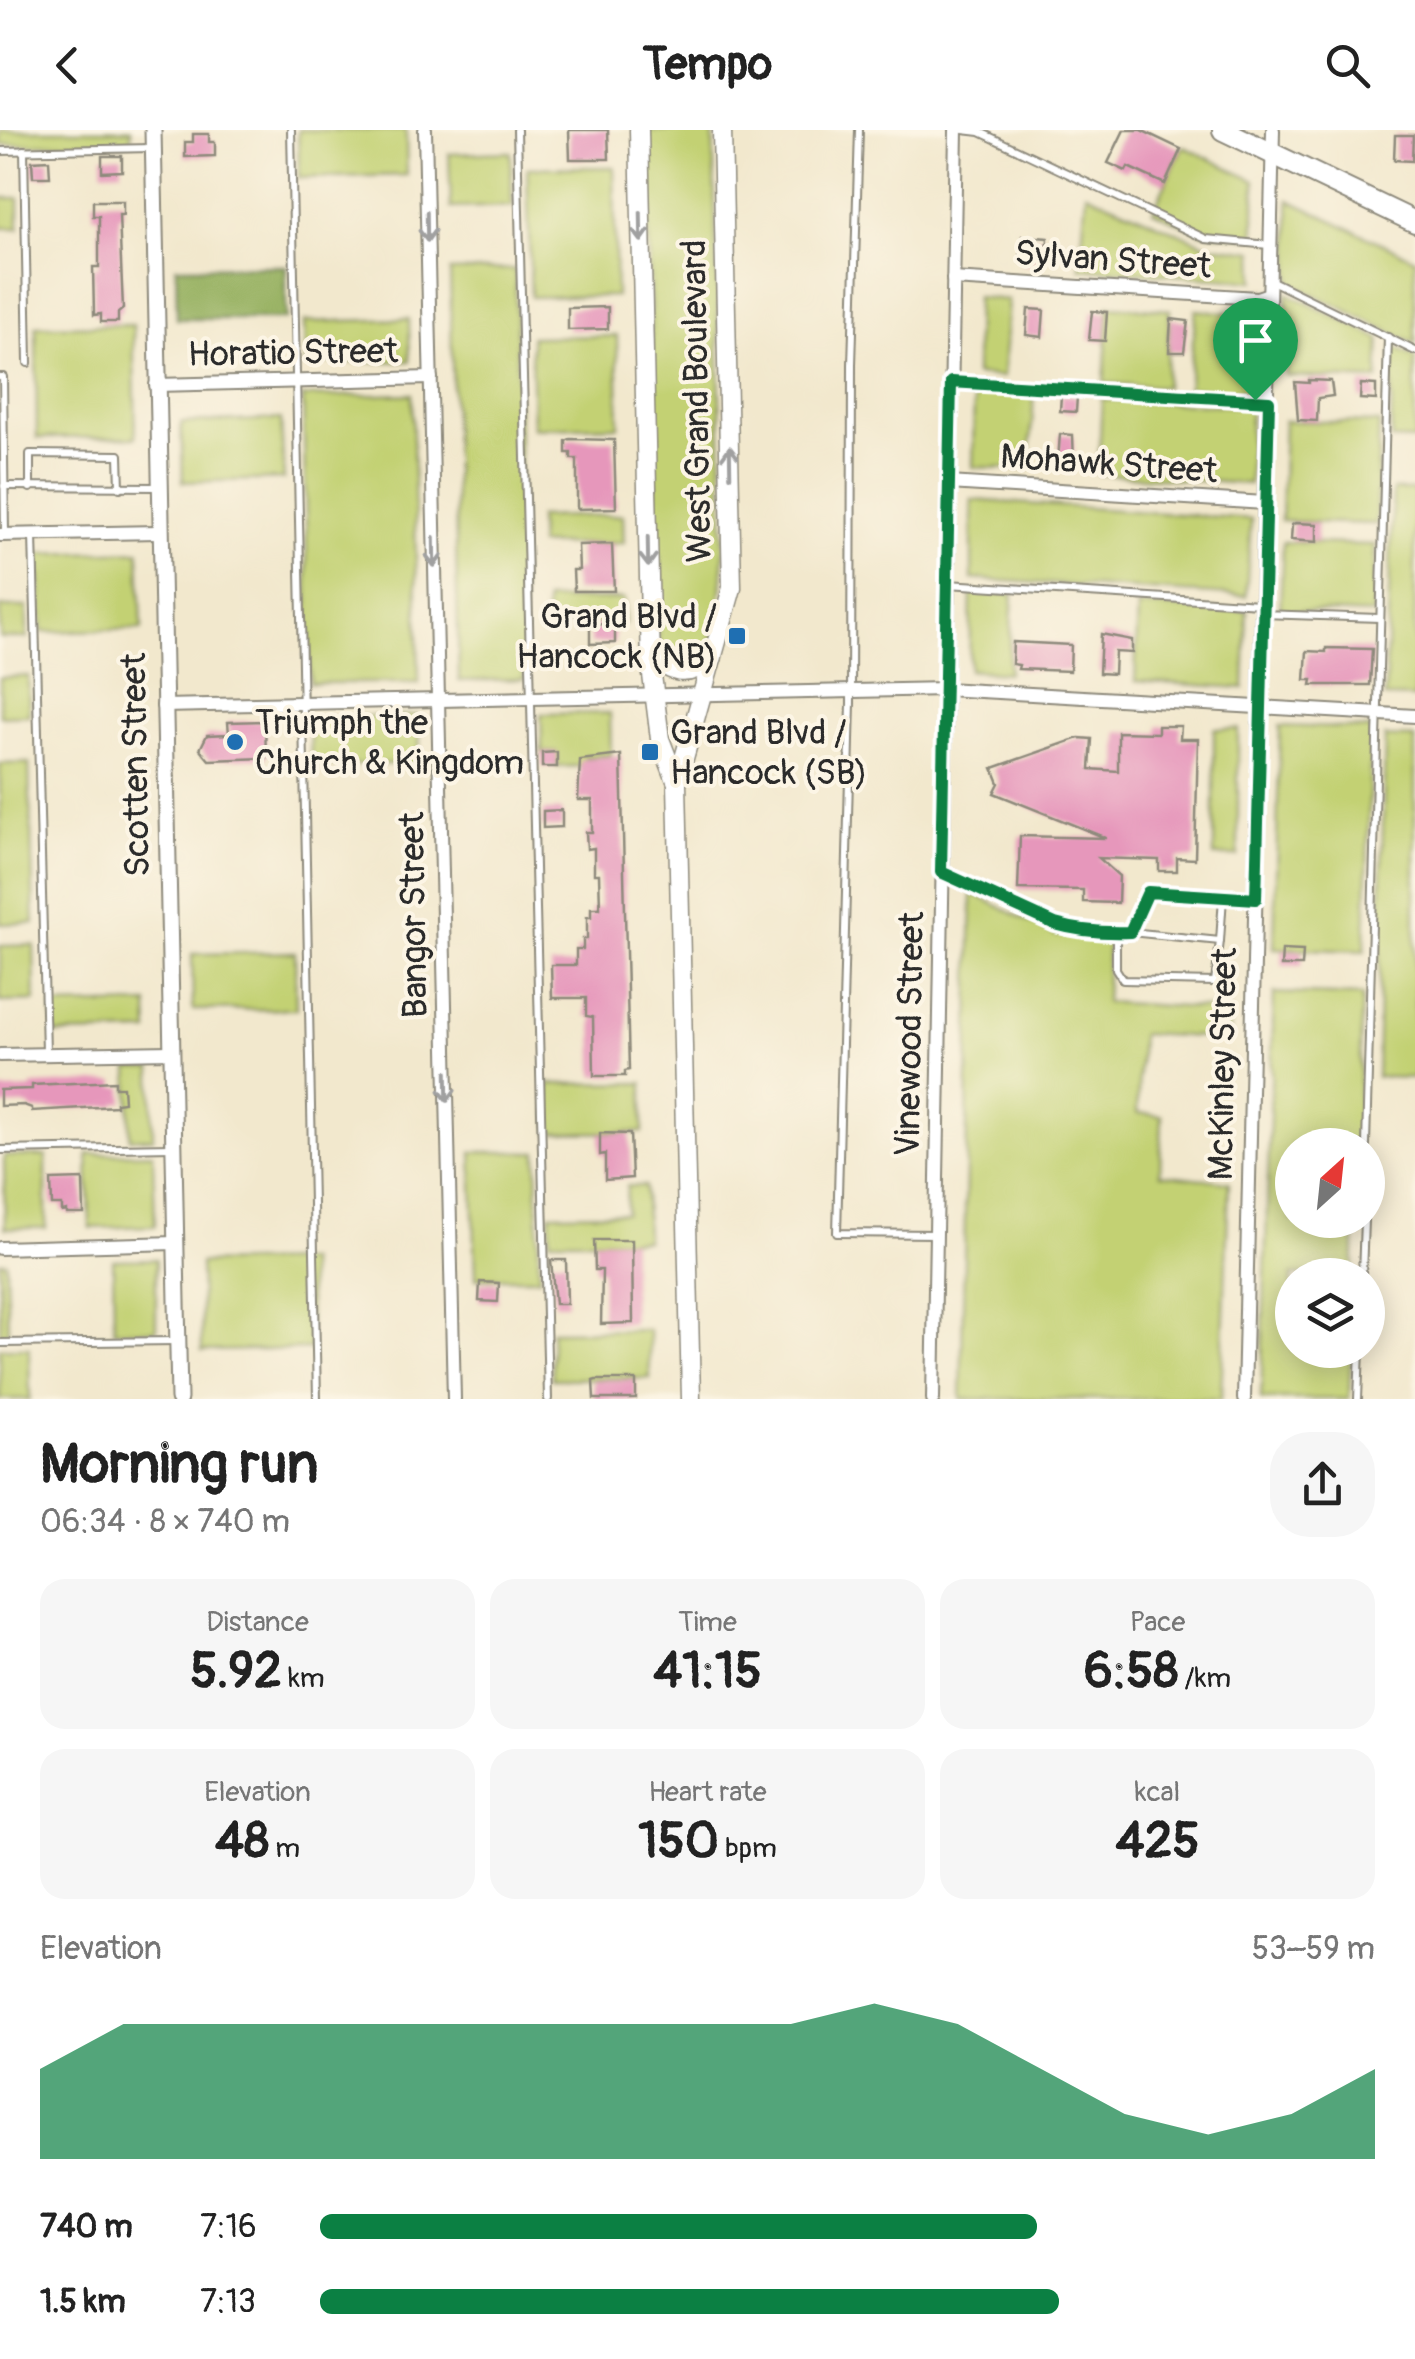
<!DOCTYPE html>
<html lang="en">
<head>
<meta charset="utf-8">
<style>
  body { margin:0; font-family:Pangolin,sans-serif; background:#f6f6f6; color:#222; height:100vh; display:flex; flex-direction:column; font-size:38px; white-space:nowrap }
  * { box-sizing:border-box; margin:0 }
  p { font-size:32px; color:#767676 }
  .icon { flex:none; width:55px; height:55px; fill:none; stroke:currentColor; stroke-width:2; stroke-linecap:round; stroke-linejoin:round }
  .map { position:relative; height:1269px; overflow:hidden }
  .side { display:flex; flex-direction:column; background:#fff; flex:1 }
  .side>* { flex:none }
  .needle { width:65px; rotate:27deg }
  .buttons { position:absolute; left:1275px; top:998px; display:grid; gap:20px }
  .buttons a { display:grid; place-items:center; width:110px; height:110px; border-radius:50%; background:#fff; box-shadow:0 5px 25px #0003; font-size:50px }
  .pin { position:absolute; display:grid; place-items:center; width:85px; height:85px; color:#fff; margin:-102px -42px; border-radius:50% 50% 50% 0; rotate:-45deg; box-shadow:0 0 10px #0007 }
  .pin .icon { rotate:45deg }
  .round { display:grid; place-items:center; flex:none; width:105px; height:105px; border-radius:40px; background:#f6f6f6 }
  .overview { display:flex; align-items:center; justify-content:space-between; height:170px; padding:0 40px }
  h1 { font-size:55px; font-weight:700; line-height:75px }
  .stats { display:grid; grid-template-columns:repeat(3,1fr); gap:15px; height:170px; padding:10px 40px }
  .stats div { display:grid; align-content:center; border-radius:25px; background:#f6f6f6; text-align:center }
  .stats b { font-size:50px; font-weight:700 }
  .stats small { font-size:28px; font-weight:400 }
  .stats p { font-size:28px }
  .chart { height:280px; padding:20px 40px }
  .chart p { display:flex; justify-content:space-between }
  .chart svg { width:100%; height:180px; margin-top:10px; fill:#0b8043; opacity:.7 }
  ul { padding:0 40px; list-style:none; font-size:32px }
  li { display:grid; grid-template-columns:160px 120px 1fr; align-items:center; height:75px }
  li i { height:25px; border-radius:12px; background:#0b8043 }
  header { display:flex; justify-content:space-between; align-items:center; height:130px; padding:0 40px; background:#fff; font-size:45px; font-weight:700 }
  .map>svg:first-child { display:block }
</style>
</head>
<body>
<header><svg class="icon" aria-label="back" viewBox="0 0 24 24"><path d="M15 5l-7 7 7 7"/></svg>Tempo<svg class="icon" aria-label="search" viewBox="0 0 24 24"><circle cx="10" cy="10" r="6"/><path d="M15 15l6 6"/></svg></header>
<div class="map">
<svg width="1415" height="1269" viewBox="0 0 1415 1269">
  <rect width="100%" height="100%" fill="#fcf5e5"/>
  <filter id="ink" filterUnits="userSpaceOnUse"><feTurbulence type="fractalNoise" baseFrequency=".01" numOctaves="2"/><feDisplacementMap in="SourceGraphic" scale="20" xChannelSelector="R" yChannelSelector="G"/><feConvolveMatrix kernelMatrix="1 2 1 2 8 2 1 2 1" color-interpolation-filters="sRGB"/></filter>
  <filter id="wash" filterUnits="userSpaceOnUse"><feTurbulence type="fractalNoise" baseFrequency=".0048" numOctaves="4" result="noise"/><feDisplacementMap in="SourceGraphic" scale="40" xChannelSelector="R" yChannelSelector="G"/><feGaussianBlur stdDeviation="2.25" result="paint"/><feColorMatrix in="noise" values="0 0 0 0 0 0 0 0 0 0 0 0 0 0 0 0 0 1.4 0 .05"/><feComposite in="paint" operator="in"/></filter>
  <g filter="url(#wash)">
    <rect width="100%" height="100%" fill="#f2e8cd"/>
    <g fill="#c3d173" stroke="#777e4f" stroke-width="2.5">
      <polygon points="0,0 131,0 131,12 0,15"/>
      <polygon points="298,0 406,0 407,45 299,48"/>
      <path d="M646,0H713L724,423C721,460 720,570 659,522Z"/>
      <polygon points="1183,16 1255,51 1255,108 1201,103 1153,81"/>
      <polygon points="511,22 512,76 451,78 449,24"/>
      <polygon points="614,37 616,166 531,167 527,38"/>
      <polygon points="1086,63 1207,115 1254,121 1255,151 1080,138"/>
      <rect x="0" y="68" width="19" height="30"/>
      <polygon points="1289,70 1415,129 1415,214 1291,153"/>
      <polygon points="515,139 524,549 459,551 450,141"/>
      <polygon points="1287,163 1380,209 1378,250 1286,246"/>
      <polygon points="976,167 1008,170 1003,247 975,245"/>
      <polygon points="1109,176 1170,180 1165,257 1104,253"/>
      <polygon points="1196,180 1254,185 1252,262 1188,258"/>
      <polygon points="409,189 410,231 305,233 304,192"/>
      <polygon points="133,195 136,307 37,308 36,196"/>
      <polygon points="617,206 619,296 533,298 531,207"/>
      <polygon points="1393,217 1415,227 1415,310 1391,309"/>
      <polygon points="974,260 1034,264 1029,339 973,337"/>
      <polygon points="412,264 419,553 310,553 303,267"/>
      <polygon points="1102,269 1250,277 1249,354 1098,344"/>
      <polygon points="281,289 284,349 183,352 181,293"/>
      <polygon points="1284,291 1379,293 1376,394 1281,391"/>
      <polygon points="1393,360 1415,360 1415,568 1385,567"/>
      <polygon points="972,370 1251,389 1246,466 972,449"/>
      <polygon points="623,385 624,413 539,415 538,387"/>
      <polygon points="1283,412 1375,415 1373,484 1280,480"/>
      <polygon points="139,421 142,499 42,502 39,424"/>
      <polygon points="971,462 1013,464 1008,543 969,540"/>
      <polygon points="624,469 625,494 546,495 546,470"/>
      <polygon points="1138,476 1247,481 1244,558 1135,551"/>
      <rect x="0" y="477" width="27" height="31"/>
      <polygon points="28,546 29,585 0,586 0,548"/>
      <polygon points="610,583 611,625 586,627 581,636 557,637 556,622 542,623 541,584"/>
      <polygon points="419,585 420,633 311,636 310,588"/>
      <polygon points="1280,596 1371,599 1365,821 1274,818"/>
      <rect x="1214" y="599" width="24" height="127"/>
      <polygon points="1385,607 1415,608 1415,948 1377,947"/>
      <polygon points="29,633 34,793 0,794 0,634"/>
      <polygon points="972,763 1056,805 1108,807 1105,872 1230,880 1228,908 1141,904 1137,983 1162,986 1160,1044 1229,1052 1221,1269 961,1269"/>
      <polygon points="34,815 35,871 0,872 0,816"/>
      <polygon points="295,822 296,879 193,880 192,824"/>
      <polygon points="1274,863 1362,866 1357,1015 1292,1015 1292,1090 1355,1090 1353,1145 1292,1145 1292,1220 1351,1220 1349,1269 1261,1269"/>
      <polygon points="148,874 149,902 54,904 53,876"/>
      <polygon points="129,938 152,938 153,1008 130,1009"/>
      <polygon points="643,953 643,1002 549,1003 548,954"/>
      <polygon points="472,1022 537,1022 539,1148 476,1148"/>
      <polygon points="153,1023 155,1096 90,1098 88,1024"/>
      <polygon points="4,1026 46,1026 46,1098 5,1098"/>
      <polygon points="627,1056 645,1056 646,1110 550,1110 550,1084 626,1083"/>
      <polygon points="156,1129 156,1200 114,1201 113,1130"/>
      <polygon points="308,1131 310,1219 202,1221 200,1133"/>
      <polygon points="0,1132 6,1132 8,1204 0,1204"/>
      <polygon points="649,1200 650,1248 552,1249 551,1201"/>
      <polygon points="0,1218 29,1218 30,1269 0,1269"/>
    </g>
    <polygon fill="#9ab365" stroke="#626f48" stroke-width="2.5" points="286,136 286,189 177,189 176,137"/>
    <g id="blocks">
      <g fill="#e697bb">
        <polygon points="569,0 608,0 609,29 570,29"/>
        <polygon points="1124,0 1141,0 1181,19 1165,54 1128,37 1126,41 1108,33"/>
        <polygon points="193,4 209,4 209,12 215,12 215,26 185,27 185,12 193,12"/>
        <polygon points="1395,5 1413,5 1412,31 1394,30"/>
        <polygon points="102,26 122,26 122,41 102,42"/>
        <polygon points="49,30 50,47 33,47 32,31"/>
        <polygon points="93,71 123,71 123,85 119,85 123,179 118,183 118,192 101,192 101,184 94,185 93,137 99,137 99,86 93,86"/>
        <polygon points="1022,106 1048,108 1047,126 1032,128 1032,134 1020,133"/>
        <polygon points="608,177 608,199 568,200 568,178"/>
        <polygon points="1028,179 1044,180 1042,207 1026,205"/>
        <polygon points="1092,181 1107,182 1105,211 1089,210"/>
        <polygon points="1171,189 1188,191 1184,222 1169,222"/>
        <polygon points="1309,250 1331,251 1333,266 1318,268 1317,291 1298,290 1295,252 1309,253"/>
        <polygon points="1361,254 1376,255 1376,270 1360,269"/>
        <polygon points="1061,265 1077,266 1076,282 1060,281"/>
        <polygon points="1060,304 1073,305 1074,333 1058,331"/>
        <polygon points="570,309 614,310 616,378 577,379 577,329 571,329 571,323 566,323 566,311"/>
        <polygon points="1295,393 1317,394 1317,412 1291,410 1292,395"/>
        <polygon points="612,414 614,461 574,461 573,440 579,440 578,415"/>
        <polygon points="615,494 615,513 590,514 590,495"/>
        <polygon points="1101,504 1132,510 1132,523 1115,522 1114,544 1099,543"/>
        <polygon points="1013,512 1071,515 1070,541 1018,539 1019,535 1012,534"/>
        <polygon points="1326,518 1372,519 1370,555 1311,555 1312,550 1305,550 1307,521 1326,522"/>
        <polygon points="265,591 266,628 209,630 200,619 207,605 229,604 228,592"/>
        <polygon points="1158,596 1181,596 1180,609 1198,609 1195,729 1177,728 1177,741 1159,741 1159,730 1099,728 1119,746 1118,773 1083,772 1083,760 1018,759 1020,706 1106,708 994,663 999,653 993,638 1079,608 1092,609 1090,639 1118,641 1118,602 1158,603"/>
        <polygon points="557,622 557,637 542,637 542,623"/>
        <polygon points="621,625 629,940 625,941 625,946 594,946 593,887 586,886 586,868 552,868 551,835 576,835 576,819 583,819 583,809 587,809 587,787 591,787 591,778 600,778 599,744 594,744 594,718 587,719 586,702 592,702 592,670 578,670 580,630"/>
        <polygon points="562,680 562,697 543,698 543,681"/>
        <polygon points="1282,820 1303,821 1302,836 1281,836"/>
        <polygon points="115,951 115,957 123,957 124,972 116,973 116,976 32,981 32,978 24,975 0,976 0,960 32,959 32,955"/>
        <polygon points="600,1003 630,1004 632,1048 605,1050 605,1024 600,1025"/>
        <polygon points="83,1049 84,1084 67,1084 67,1081 62,1082 62,1075 52,1075 51,1050"/>
        <polygon points="594,1110 632,1110 633,1193 601,1194 602,1140 595,1140"/>
        <polygon points="551,1130 566,1130 567,1174 555,1174"/>
        <polygon points="480,1152 499,1153 498,1172 479,1171"/>
        <polygon points="596,1250 636,1250 636,1269 594,1269 593,1251"/>
      </g>
    </g>
  </g>
  <g filter="url(#ink)">
    <use href="#blocks" fill-opacity="0" stroke="#8e8a7c" stroke-width="2.5"/>
    <g fill="none" stroke-linecap="round" stroke-linejoin="round">
      <g stroke="#8e8a7c" stroke-width="10">
        <g id="service">
          <polyline points="291,0 317,1269"/>
          <polyline points="517,0 548,1269"/>
          <polyline points="859,0 852,235 851,573 837,1103 936,1104"/>
          <polyline points="963,0 980,2 1206,109 1269,115"/>
          <polyline points="24,20 28,233"/>
          <polyline points="0,21 153,18"/>
          <polyline points="1270,150 1415,221"/>
          <polyline points="0,247 3,247 5,403"/>
          <polyline points="953,252 1265,270"/>
          <polyline points="4,356 157,357"/>
          <polyline points="30,358 30,324 119,325 120,358"/>
          <polyline points="33,405 46,922"/>
          <polyline points="948,454 1260,474"/>
          <polyline points="1262,484 1379,488"/>
          <path d="M942,743L1055,794C1079,801 1105,803 1130,802L1148,762L1256,769"/>
          <polyline points="1130,802 1220,811 1223,767"/>
          <polyline points="1116,803 1116,839 1123,850 1215,852 1220,811"/>
          <polyline points="1366,1015 1388,207"/>
          <polyline points="0,1020 173,1017"/>
          <polyline points="1362,1145 1364,1090"/>
          <polyline points="0,1213 177,1211"/>
          <polyline points="1358,1269 1360,1220"/>
        </g>
      </g>
      <g stroke="#8e8a7c" stroke-width="16">
        <g id="minor">
          <polyline points="425,0 454,1269"/>
          <polyline points="953,149 1257,168 1269,164"/>
          <polyline points="156,255 431,248"/>
          <polyline points="949,353 1265,373"/>
          <polyline points="0,405 159,402"/>
          <polyline points="163,576 945,559 1415,586"/>
          <polyline points="0,925 171,922"/>
          <polyline points="0,1118 175,1113"/>
          <polyline points="933,1269 956,0"/>
          <polyline points="1244,1269 1273,0"/>
        </g>
      </g>
      <g stroke="#8e8a7c" stroke-width="19">
        <polyline id="tertiary" points="153,0 179,1269"/>
      </g>
      <g stroke="#8e8a7c" stroke-width="21">
        <g id="secondary">
          <polyline points="639,0 651,537 660,609 677,653"/>
          <path d="M653,517C662,546 692,550 713,527"/>
          <polyline points="691,1269 677,653 732,458 722,0"/>
        </g>
      </g>
      <g stroke="#8e8a7c" stroke-width="24">
        <polyline id="primary" points="1223,0 1415,92"/>
      </g>
      <use href="#service" stroke="#fff" stroke-width="6"/>
      <use href="#minor" stroke="#fff" stroke-width="12"/>
      <use href="#tertiary" stroke="#fff" stroke-width="15"/>
      <use href="#secondary" stroke="#fff" stroke-width="18"/>
      <use href="#primary" stroke="#fff" stroke-width="20"/>
    </g>
    <defs><path id="oneway-shaft" d="M-6 0H5M1.5-3L5.5 0L1.5 3" fill="none" stroke-width="1.6" stroke-linecap="round" stroke-linejoin="round" transform="scale(2.5)"/></defs>
    <g stroke="#a0a0a0">
      <use href="#oneway-shaft" transform="translate(427 97) rotate(89)"/>
      <use href="#oneway-shaft" transform="translate(641 97) rotate(89)"/>
      <use href="#oneway-shaft" transform="translate(730 331) rotate(-91)"/>
      <use href="#oneway-shaft" transform="translate(434 422) rotate(89)"/>
      <use href="#oneway-shaft" transform="translate(648 422) rotate(89)"/>
      <use href="#oneway-shaft" transform="translate(447 957) rotate(89)"/>
    </g>
  </g>
  <g fill="none" stroke-linecap="round" stroke-linejoin="round" filter="url(#ink)">
    <g stroke="#fff" stroke-width="20">
      <path id="route" d="M951,252L1269,271L1256,769L1148,762L1130,802C1105,803 1079,801 1055,794L941,742Z"/>
    </g>
    <use href="#route" stroke="#0b8043" stroke-width="12"/>
  </g>
  <g fill="#1f6fb2" stroke="#fcf5e5" stroke-width="4">
    <rect x="727" y="496" width="20" height="20" rx="5"/>
    <circle cx="235" cy="612" r="10"/>
    <rect x="640" y="612" width="20" height="20" rx="5"/>
  </g>
  <g text-anchor="middle" stroke-width="8" stroke-linejoin="round" paint-order="stroke">
    <g font-size="35" fill="#2b2b2b" stroke="#fcf5e5">
      <text transform="translate(1113 129) rotate(4)" y="12">Sylvan Street</text>
      <text transform="translate(293 222) rotate(-1)" y="12">Horatio Street</text>
      <text transform="translate(696 271) rotate(-91)" y="12">West Grand Boulevard</text>
      <text transform="translate(1109 333) rotate(4)" y="12">Mohawk Street</text>
      <text transform="translate(135 635) rotate(-91)" y="12">Scotten Street</text>
      <text transform="translate(413 785) rotate(-91)" y="12">Bangor Street</text>
      <text transform="translate(909 904) rotate(-89)" y="12">Vinewood Street</text>
      <text transform="translate(1222 934) rotate(-89)" y="12">McKinley Street</text>
    </g>
    <g font-size="35" fill="#2b2b2b" stroke="#fcf5e5" text-anchor="start">
      <text x="717" y="498" text-anchor="end">Grand Blvd /<tspan x="717" dy="40">Hancock (NB)</tspan></text>
      <text x="255" y="604">Triumph the<tspan x="255" dy="40">Church &amp; Kingdom</tspan></text>
      <text x="670" y="614">Grand Blvd /<tspan x="670" dy="40">Hancock (SB)</tspan></text>
    </g>
  </g>
</svg>
<div class="buttons">
<a><svg class="needle" viewBox="-14 -14 28 28"><path d="M0-13l5 13h-10z" fill="#e53935"/><path d="M0 13l5-13h-10z" fill="#767676"/></svg></a>
<a><svg class="icon" aria-label="layers" viewBox="0 0 24 24"><path d="M12 4l9 5-9 5-9-5zM3 14l9 5 9-5"/></svg></a>
</div>
<div class="pin" style="left:1255px;top:270px;background:#1e9e55"><svg class="icon" aria-label="arrive" viewBox="0 0 24 24"><path d="M6 21V4h12l-3 4 3 4H6"/></svg></div>
</div>
<section class="side">
<div class="overview"><div><h1>Morning run</h1><p>06:34 · 8 × 740 m</p></div><a class="round"><svg class="icon" aria-label="share" viewBox="0 0 24 24"><path d="M12 15V3M7 8l5-5 5 5M5 13v7h14v-7"/></svg></a></div>
<div class="stats">
<div><p>Distance</p><b>5.92<small> km</small></b></div>
<div><p>Time</p><b>41:15</b></div>
<div><p>Pace</p><b>6:58<small> /km</small></b></div>
</div>
<div class="stats">
<div><p>Elevation</p><b>48<small> m</small></b></div>
<div><p>Heart rate</p><b>150<small> bpm</small></b></div>
<div><p>kcal</p><b>425</b></div>
</div>
<div class="chart"><p><span>Elevation</span>53–59 m</p>
<svg viewBox="0 0 160 44" preserveAspectRatio="none"><path d="M0 44V22L10 11L20 11L30 11L40 11L50 11L60 11L70 11L80 11L90 11L100 6L110 11L120 22L130 33L140 38L150 33L160 22V44z"/></svg>
</div>
<ul>
<li><b>740 m</b>7:16<i style="width:68%"></i></li>
<li><b>1.5 km</b>7:13<i style="width:70%"></i></li>
</ul>
</section>
</body>
</html>
